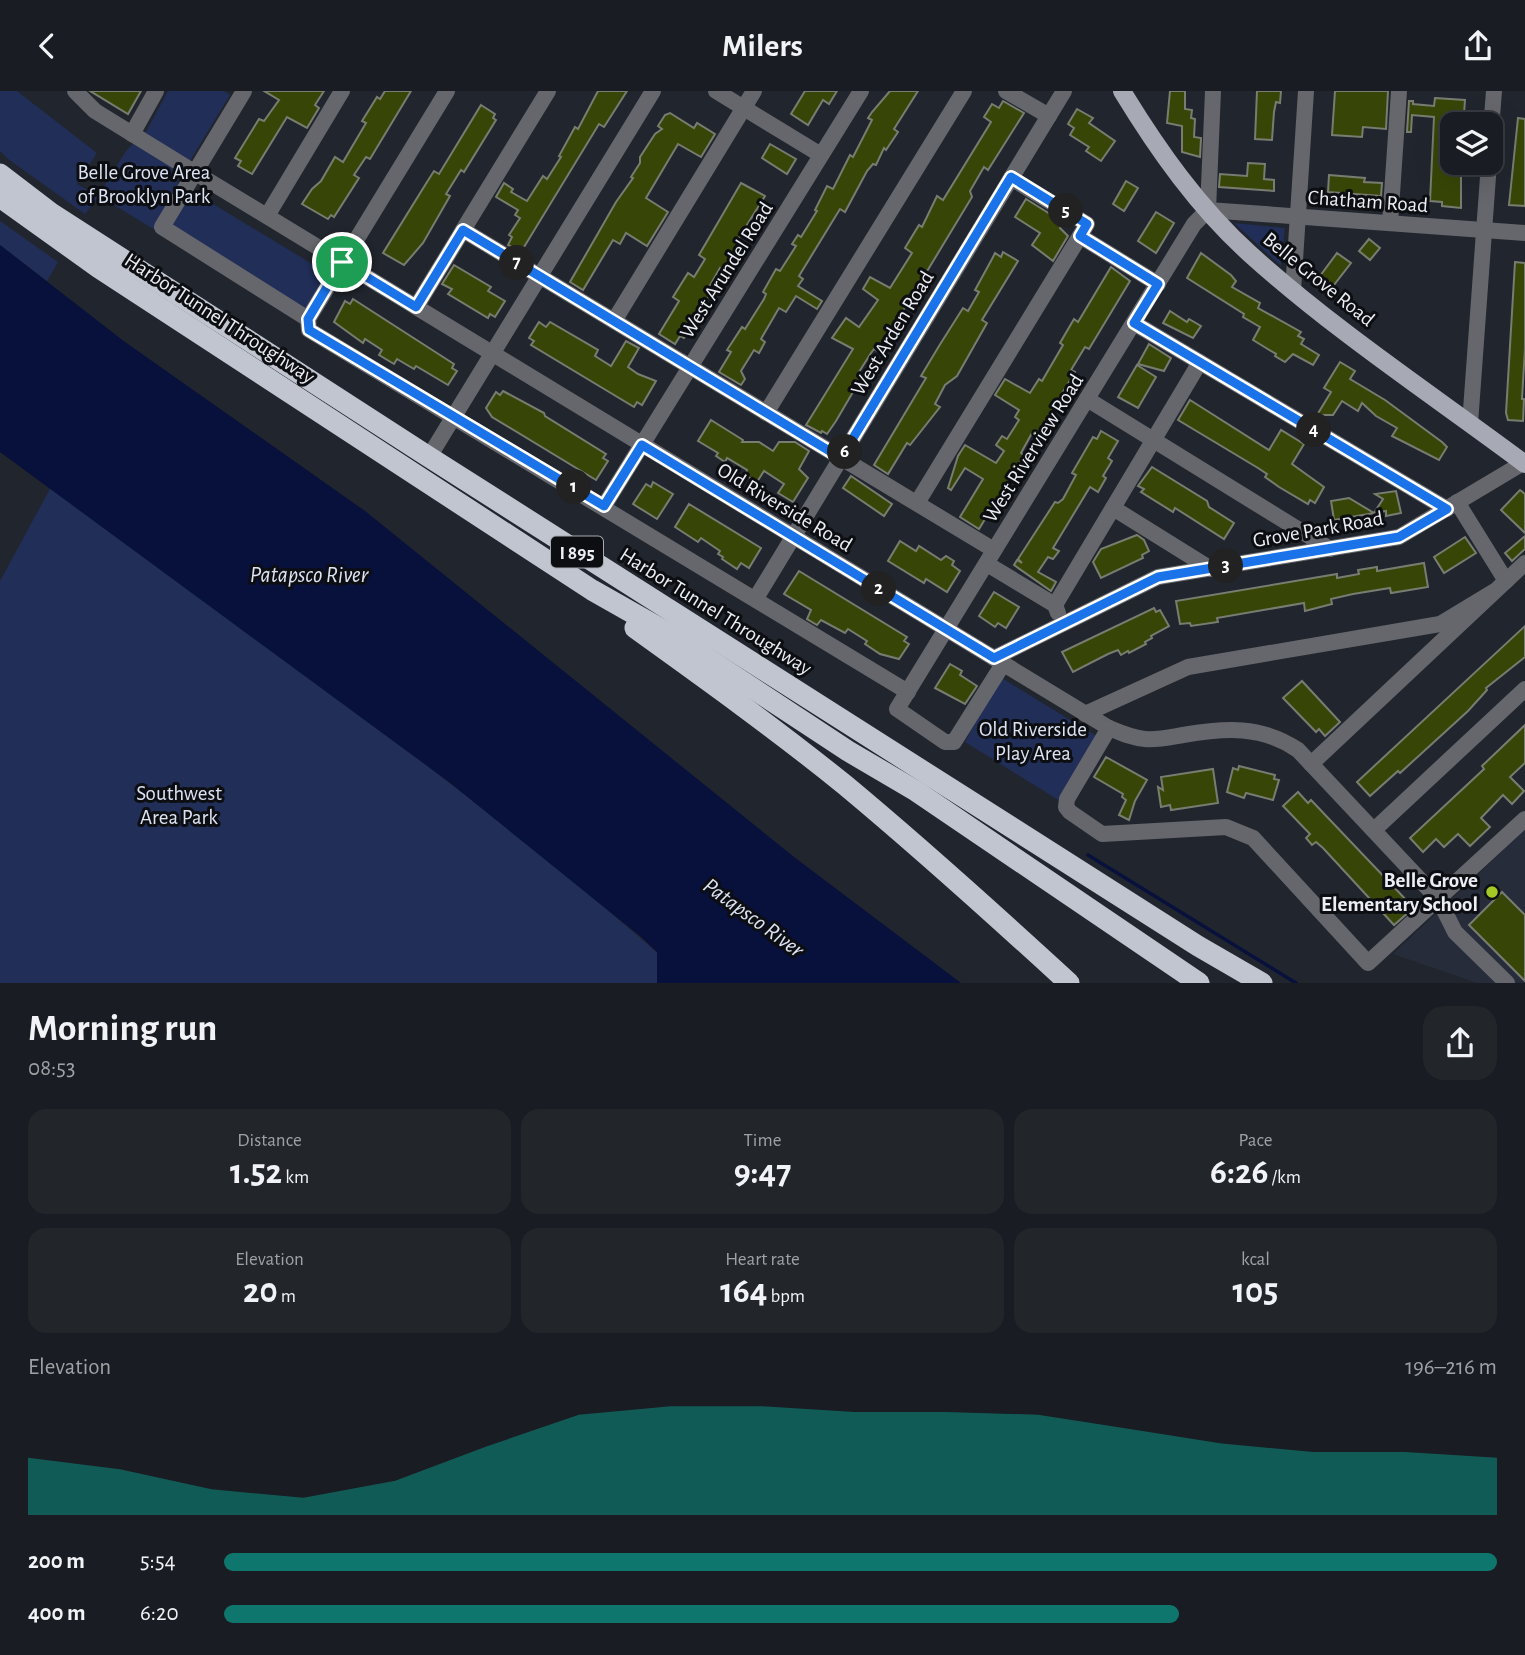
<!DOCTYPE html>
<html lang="en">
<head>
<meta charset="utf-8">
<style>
  body { margin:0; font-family:"Alegreya Sans",sans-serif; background:#22252a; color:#f1f3f6; height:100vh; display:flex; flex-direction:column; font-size:26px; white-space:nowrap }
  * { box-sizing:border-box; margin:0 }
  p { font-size:23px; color:#9fa1a5 }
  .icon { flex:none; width:38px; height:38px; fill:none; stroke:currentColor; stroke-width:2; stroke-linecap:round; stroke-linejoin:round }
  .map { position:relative; height:892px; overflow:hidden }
  .details { display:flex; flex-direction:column; background:#191c22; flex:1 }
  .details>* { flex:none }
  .fabs { position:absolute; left:1440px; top:21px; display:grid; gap:14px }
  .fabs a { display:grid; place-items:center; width:63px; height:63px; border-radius:14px; background:#191c22; box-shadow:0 7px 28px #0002,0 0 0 2px #373a40; font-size:35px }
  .pin { position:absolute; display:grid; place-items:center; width:60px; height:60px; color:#fff; margin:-30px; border:4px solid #fff; border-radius:50%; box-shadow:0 2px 7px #0007 }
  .km { position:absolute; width:35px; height:35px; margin:-18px; border-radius:50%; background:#222; color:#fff; font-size:19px; line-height:35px; text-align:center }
  .round { display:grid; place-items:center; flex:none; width:74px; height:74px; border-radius:21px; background:#22252a }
  .head { display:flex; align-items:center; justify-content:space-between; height:119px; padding:0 28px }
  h1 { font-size:38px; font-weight:700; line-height:52px }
  .metrics { display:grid; grid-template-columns:repeat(3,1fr); gap:10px; height:119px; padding:7px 28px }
  .metrics div { display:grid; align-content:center; border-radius:18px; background:#22252a; text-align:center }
  .metrics b { font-size:35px; font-weight:700 }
  .metrics small { font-size:19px; font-weight:400 }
  .metrics p { font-size:19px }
  .chart { height:196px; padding:14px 28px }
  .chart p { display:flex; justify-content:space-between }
  .chart svg { width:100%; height:126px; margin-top:7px; fill:#0f766e; opacity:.7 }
  ul { padding:0 28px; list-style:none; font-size:23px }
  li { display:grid; grid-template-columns:112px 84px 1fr; align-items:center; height:52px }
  li i { height:18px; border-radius:9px; background:#0f766e }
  header { display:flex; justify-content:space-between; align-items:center; height:91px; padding:0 28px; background:#191c22; font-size:32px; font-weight:700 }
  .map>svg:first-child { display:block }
</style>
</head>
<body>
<header><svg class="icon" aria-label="back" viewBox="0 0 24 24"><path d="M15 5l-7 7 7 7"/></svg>Milers<svg class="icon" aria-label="share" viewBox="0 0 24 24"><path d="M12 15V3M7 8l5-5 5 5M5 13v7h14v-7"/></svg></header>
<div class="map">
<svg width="1525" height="892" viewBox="0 0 1525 892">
  <rect width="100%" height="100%" fill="#21252d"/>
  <polygon fill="#272c3a" points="1525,739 1525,892 1477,892 1393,863"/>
  <g fill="#212e58">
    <polygon points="0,0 17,0 97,62 77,93 98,105 126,60 147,39 168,0 224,0 230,4 177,91 327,182 300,227 99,105 85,123 8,68 0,60"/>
    <polygon points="0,130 58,171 47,190 0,154"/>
    <polygon points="1234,132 1285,137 1281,175"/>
    <path d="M51,396C267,558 491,711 691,892H0V490Z"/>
    <polygon points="1000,586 1098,646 1060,710 965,651"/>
  </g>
  <polygon fill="#08103c" points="0,154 125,251 365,420 794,766 961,892 657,892 657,861 641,846 449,691 0,361"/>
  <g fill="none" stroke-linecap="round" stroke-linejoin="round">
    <polyline stroke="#08103c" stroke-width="3.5" points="1088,764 1296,892"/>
  </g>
  <g fill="#374607" stroke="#787c71" stroke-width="2">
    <polygon points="90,0 141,0 128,23"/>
    <polygon points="264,0 324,0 315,14 319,17 307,37 287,26 252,83 238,75 241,70 235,67 259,28 264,30 279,9"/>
    <polygon points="385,0 411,0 370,68 366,66 354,84 359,87 334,126 331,124 328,128 302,113 312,98 321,90 335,66 343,71 366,32 362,30 377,6 380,8"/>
    <polygon points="598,0 627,0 604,36 599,33 521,161 508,154 512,146 509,144 520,127 515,124 518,119 496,106 504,92 513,98 511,101 527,110 543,85 547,88 561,66 559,65 570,45 575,36 578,38"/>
    <polygon points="805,0 837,0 829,13 823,9 808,34 791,23"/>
    <polygon points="890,0 918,0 894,38 898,41 886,59 884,57 876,74 873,73 867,80 845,121 840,118 799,185 803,188 798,195 822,210 817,218 796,205 786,221 779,217 761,248 765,251 759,262 754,259 741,280 745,288 741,294 719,281 731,261 727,259 742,236 745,238 764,208 766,203 763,201 776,178 780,180 796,155 792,153 798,144 801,146 817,120 815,119 827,95 833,98 850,64 853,66 872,29 868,27 872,21"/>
    <polygon points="1170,0 1185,0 1185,18 1192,19 1191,27 1195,28 1194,46 1201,47 1200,66 1182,61 1182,35 1167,32"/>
    <polygon points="1257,0 1281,0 1280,12 1276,11 1274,21 1272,49 1255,48"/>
    <polygon points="1335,0 1388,0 1386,38 1363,36 1362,46 1332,44"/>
    <polygon points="1435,7 1465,9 1464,23 1452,23 1452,72 1461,72 1461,117 1442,115 1442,111 1430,110 1434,26 1412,24 1411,41 1407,41 1409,10 1413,10 1413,13 1434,15"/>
    <polygon points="1003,10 1024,22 988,79 984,76 970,100 972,106 889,243 877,260 874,258 871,262 859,281 863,284 836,330 827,343 822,340 821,342 806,334 853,258 832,247 846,227 859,236 878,209 863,198 870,186 890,197 912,162 905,157 919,134 922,136 937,105 943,109 991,31 984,26 989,18 992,13 999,17"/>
    <polygon points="481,14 495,23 493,27 496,29 464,81 461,79 446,103 450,105 423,152 404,174 383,162 427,91 434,80 439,83"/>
    <polygon points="1077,18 1093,27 1089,32 1115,50 1101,70 1086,60 1089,56 1070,44 1074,37 1068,33"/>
    <polygon points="670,22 694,37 697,32 715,43 701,66 678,53 646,107 668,121 647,155 626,142 620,153 613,149 583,199 570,191 616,111 633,87 631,86 640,72 640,66 655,43 662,38 658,35 665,24"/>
    <polygon points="1518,27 1525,28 1525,115 1509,114"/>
    <polygon points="770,53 796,68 787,83 762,67"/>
    <polygon points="1248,72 1265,73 1264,88 1274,89 1274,100 1219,96 1220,83 1247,85"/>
    <polygon points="1329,84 1365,87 1364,91 1382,92 1381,105 1328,101"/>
    <polygon points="1126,90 1138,97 1124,120 1113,113"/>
    <polygon points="741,92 765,105 737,150 740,152 724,180 720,177 709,196 713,198 701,218 684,247 680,245 675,253 659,243 679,210 673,206 688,182 694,186 705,168 699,164"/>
    <polygon points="1026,108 1063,131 1060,137 1068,145 1053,170 1032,154 1040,142 1015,126"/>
    <polygon points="1156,121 1174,132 1156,162 1138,150"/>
    <polygon points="1369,148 1380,157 1370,169 1359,160"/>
    <polygon points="1003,161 1018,170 982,229 987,232 957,285 945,294 935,313 940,316 910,354 907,352 888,383 874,374 923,292 926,287 921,285 939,255 963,217 968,220 979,201 975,199 992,168 995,162 1001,166"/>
    <polygon points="1201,162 1231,184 1236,190 1232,196 1260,212 1258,217 1301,241 1298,245 1304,248 1301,253 1319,264 1313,274 1293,263 1285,271 1275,265 1276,263 1253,249 1260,236 1243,226 1244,223 1187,187"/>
    <polygon points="1337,162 1351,172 1330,199 1317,189"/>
    <polygon points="1515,171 1525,172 1525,257 1522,308 1524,308 1523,330 1508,329 1506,322"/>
    <polygon points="454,174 491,196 488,200 505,210 495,226 490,223 488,227 448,203 452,198 442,193"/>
    <polygon points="1111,176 1130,190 1089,258 1085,256 1071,279 1075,281 1040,339 1036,345 1032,342 1021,362 1024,364 979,438 960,426 983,388 965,377 951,399 948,397 958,365 965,354 996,372 1004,360 996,354 1002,345 1007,348 1019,329 1015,326 1019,319 995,304 1005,288 1030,302 1039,288 1042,290 1063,254 1060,252 1074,228 1078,231"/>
    <polygon points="353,208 454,273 452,277 457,280 448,294 416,275 414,278 397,268 394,273 379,264 382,259 365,248 363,252 334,231 345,210 350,213"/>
    <polygon points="1170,220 1187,231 1189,228 1201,235 1193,247 1163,232"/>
    <polygon points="539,231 546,236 550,231 598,259 595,265 611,275 626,250 639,257 628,276 638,283 656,290 642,314 637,311 634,316 531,254 534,250 529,247"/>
    <polygon points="1149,253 1171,267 1164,280 1138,273"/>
    <polygon points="1340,271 1355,280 1350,288 1385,309 1442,351 1447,356 1439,369 1392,345 1397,337 1376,325 1362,312 1358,320 1342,310 1333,324 1317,324 1331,301 1324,297"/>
    <polygon points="1137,274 1156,286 1138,317 1118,306"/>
    <polygon points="503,300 544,322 545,325 606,363 603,367 608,370 596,389 492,326 486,317 496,301 500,304"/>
    <polygon points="1190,309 1269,359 1281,339 1304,353 1292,373 1324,396 1315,412 1310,409 1308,413 1279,396 1265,386 1267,383 1258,377 1178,329"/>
    <polygon points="711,329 743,349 742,351 759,351 773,360 779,351 795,351 809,360 799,378 808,387 793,411 778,402 784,393 764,380 757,391 745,384 747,379 727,367 725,371 716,365 718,362 698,350"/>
    <polygon points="1101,340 1118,350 1108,367 1112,370 1103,385 1106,387 1098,401 1090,396 1053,457 1059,460 1053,468 1048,466 1038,481 1056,491 1051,500 1014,474 1017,469 1022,472 1018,468 1055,411 1058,412 1063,408 1076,384 1072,382 1093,346 1097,348"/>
    <polygon points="1152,376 1207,410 1209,416 1234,432 1224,448 1175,417 1173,421 1141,401 1144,398 1138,395"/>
    <polygon points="851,385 892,413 884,425 843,397"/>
    <polygon points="653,391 673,403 657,428 633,413 646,393 651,396"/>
    <polygon points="1520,399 1525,403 1525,442 1501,419"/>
    <polygon points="1396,400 1401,422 1386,425 1386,420 1334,429 1331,410 1349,407 1374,422 1383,408 1375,403"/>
    <polygon points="689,413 761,457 749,477 741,472 737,478 722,468 723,466 718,463 720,460 701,447 698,451 675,436"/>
    <polygon points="1137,444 1144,449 1149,460 1142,464 1143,467 1101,487 1093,471 1101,458"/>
    <polygon points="1525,445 1525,458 1512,470 1505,462"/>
    <polygon points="1465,446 1476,462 1444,482 1434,466"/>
    <polygon points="900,450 916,460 919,455 941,469 946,465 954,470 952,474 960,480 947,501 926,488 924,492 888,470"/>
    <polygon points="1424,472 1428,496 1391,502 1390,497 1353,503 1331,508 1332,513 1305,520 1304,512 1217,527 1218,531 1191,535 1190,532 1180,533 1176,510 1337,483 1337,487 1359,483 1358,479 1377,476 1377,480"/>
    <polygon points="799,480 907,546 904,550 909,553 899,568 880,563 865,553 867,550 848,538 845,542 821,529 817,534 807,528 811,519 784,503"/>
    <polygon points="994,501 1019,516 1006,537 998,532 995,536 979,525"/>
    <polygon points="1154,517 1156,521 1160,519 1169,535 1151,545 1152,547 1145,551 1146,553 1129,562 1128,560 1121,564 1118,559 1108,563 1073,581 1062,561"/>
    <polygon points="1525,535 1525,566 1486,597 1487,599 1468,620 1400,682 1398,680 1370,705 1357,691"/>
    <polygon points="950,573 962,580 960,584 977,595 965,613 935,597"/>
    <polygon points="1302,590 1340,631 1325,645 1319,638 1316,641 1283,607"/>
    <polygon points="1525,634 1525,672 1510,686 1524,700 1512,713 1503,704 1481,727 1490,736 1470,755 1458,743 1444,756 1436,748 1423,761 1410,747 1484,678 1482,675"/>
    <polygon points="1106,666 1147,689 1135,710 1129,729 1119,724 1126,709 1122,706 1123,703 1094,686"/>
    <polygon points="1239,675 1275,684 1274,688 1279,689 1273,709 1246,702 1244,707 1227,701 1233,677 1238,679"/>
    <polygon points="1213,678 1218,712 1171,719 1170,714 1161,716 1158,696 1163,699 1161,686"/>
    <polygon points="1298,701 1308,712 1311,709 1410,813 1407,816 1410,820 1394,834 1323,757 1316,751 1312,754 1306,747 1310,743 1283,715"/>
    <polygon points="1502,801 1525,824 1525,890 1469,834"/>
  </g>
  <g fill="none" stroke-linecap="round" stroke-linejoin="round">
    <g stroke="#66676c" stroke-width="16">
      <path d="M75,0L95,20L194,81L1109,637C1121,642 1132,647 1145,648C1158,649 1171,646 1183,644C1225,637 1261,634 1298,659L1439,809L1455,841L1507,892"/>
      <polyline points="244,0 162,136 308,228"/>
      <polyline points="716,0 821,64"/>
      <polyline points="1006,0 1049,25"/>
      <polyline points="1491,39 1494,0"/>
      <polyline points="132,43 156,0"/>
      <polyline points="1011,87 1087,133 1080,145 1158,193"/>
      <polyline points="1208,119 1525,142"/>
      <polyline points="1208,119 1213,0"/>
      <polyline points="267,125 342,0"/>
      <polyline points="1390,132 1399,0"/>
      <polyline points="463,139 994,459"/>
      <polyline points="1293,200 1306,0"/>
      <polyline points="416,216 548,0"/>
      <polyline points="308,228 309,239 908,601"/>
      <polyline points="308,228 447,0"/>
      <polyline points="614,230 754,0"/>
      <polyline points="1134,232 1447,418"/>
      <polyline points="1087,308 1330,458"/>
      <polyline points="766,322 964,0"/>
      <polyline points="1470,333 1489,72"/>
      <polyline points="429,366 653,0"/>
      <polyline points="1457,411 1506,490"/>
      <polyline points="917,412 1080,145"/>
      <polyline points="604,415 861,0"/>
      <polyline points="1113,417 1211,478"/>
      <polyline points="987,473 1055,514 1058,522"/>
      <polyline points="756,507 1064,0"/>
      <polyline points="1055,514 1200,271"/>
      <polyline points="994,567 1158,486 1399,446 1523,372"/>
      <polyline points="1003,573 954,651 945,651 897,618 1194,133 1208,119"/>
      <polyline points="1085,623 1188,576 1440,533 1493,501"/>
      <polyline points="1109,637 1067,708 1066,716 1070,721 1102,743 1226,736 1253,747 1368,872 1525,728"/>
      <polyline points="1311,673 1525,472"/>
      <polyline points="1374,739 1525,598"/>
    </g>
    <path stroke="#a7aab4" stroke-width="18" d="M1122,0C1158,59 1198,116 1250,163C1334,239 1434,305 1525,373"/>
    <g stroke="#c0c5d0" stroke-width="21">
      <polyline points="0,83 51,122 429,366 1198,855 1262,892"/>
      <polyline points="0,106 99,177 592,499 675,546 848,660 916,700 1199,892"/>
      <path d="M635,537C706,588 777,639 845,694C922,758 996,825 1069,892"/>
    </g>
  </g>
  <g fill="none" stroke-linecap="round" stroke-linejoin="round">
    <g stroke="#fff" stroke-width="14">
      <polygon id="route" points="1011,86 1087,133 1080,145 1158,193 1134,232 1447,418 1399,446 1158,486 994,567 642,354 604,415 309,239 308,228 342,171 416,216 463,139 841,367"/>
    </g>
    <use href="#route" stroke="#1a73e8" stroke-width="9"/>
  </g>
  <circle fill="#a4c825" stroke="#0c0e12" stroke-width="2.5" cx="1492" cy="801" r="7"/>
  <g text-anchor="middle" stroke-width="6" stroke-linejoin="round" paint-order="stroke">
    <rect fill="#0c0e12" stroke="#a8abb0" stroke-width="2" x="551" y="445.5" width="52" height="31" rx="5"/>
    <g font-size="19" font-weight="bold" fill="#ebeef4">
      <text x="577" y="468">I 895</text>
    </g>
    <g font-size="21" fill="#dce3f3" stroke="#0c0e12">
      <text x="144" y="88">Belle Grove Area<tspan x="144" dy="24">of Brooklyn Park</tspan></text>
      <text x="1033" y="645">Old Riverside<tspan x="1033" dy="24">Play Area</tspan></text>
      <text x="179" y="709">Southwest<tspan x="179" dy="24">Area Park</tspan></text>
    </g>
    <g font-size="21" fill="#ebeef4" stroke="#0c0e12">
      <text transform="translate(1368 110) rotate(4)" y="7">Chatham Road</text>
      <text transform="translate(726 179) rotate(-58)" y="7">West Arundel Road</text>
      <text transform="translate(1319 188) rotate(39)" y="7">Belle Grove Road</text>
      <text transform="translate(220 227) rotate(33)" y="7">Harbor Tunnel Throughway</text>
      <text transform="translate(892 242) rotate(-59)" y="7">West Arden Road</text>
      <text transform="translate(1033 357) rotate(-58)" y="7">West Riverview Road</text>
      <text transform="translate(785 416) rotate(31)" y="7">Old Riverside Road</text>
      <text transform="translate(1318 438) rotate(-10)" y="7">Grove Park Road</text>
      <text transform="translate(716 520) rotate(32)" y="7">Harbor Tunnel Throughway</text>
    </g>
    <g font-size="21" font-weight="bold" fill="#ebeef4" stroke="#0c0e12" text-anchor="end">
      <text x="1478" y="796">Belle Grove<tspan x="1478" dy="24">Elementary School</tspan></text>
    </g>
    <g font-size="23" font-style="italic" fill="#dce3f3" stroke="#0c0e12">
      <text x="309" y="491">Patapsco River</text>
      <text transform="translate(754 826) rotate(36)" y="8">Patapsco River</text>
    </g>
  </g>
</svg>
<div class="fabs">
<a><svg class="icon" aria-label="layers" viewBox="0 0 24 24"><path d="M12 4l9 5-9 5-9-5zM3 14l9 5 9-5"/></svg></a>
</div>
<div class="pin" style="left:342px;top:171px;background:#1e9e55"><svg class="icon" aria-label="arrive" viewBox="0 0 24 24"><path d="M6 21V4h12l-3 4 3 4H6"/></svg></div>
<b class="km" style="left:574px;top:396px">1</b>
<b class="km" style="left:879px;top:498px">2</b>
<b class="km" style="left:1226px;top:475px">3</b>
<b class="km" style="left:1314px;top:339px">4</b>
<b class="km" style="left:1066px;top:120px">5</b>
<b class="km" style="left:845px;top:361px">6</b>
<b class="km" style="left:517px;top:172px">7</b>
</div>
<section class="details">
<div class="head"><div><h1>Morning run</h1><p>08:53</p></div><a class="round"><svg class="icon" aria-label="share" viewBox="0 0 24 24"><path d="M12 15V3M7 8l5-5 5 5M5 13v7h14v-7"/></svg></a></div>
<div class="metrics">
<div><p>Distance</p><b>1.52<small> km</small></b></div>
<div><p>Time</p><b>9:47</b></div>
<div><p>Pace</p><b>6:26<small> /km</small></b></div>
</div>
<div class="metrics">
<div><p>Elevation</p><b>20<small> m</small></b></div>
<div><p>Heart rate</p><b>164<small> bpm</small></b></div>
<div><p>kcal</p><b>105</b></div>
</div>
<div class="chart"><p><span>Elevation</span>196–216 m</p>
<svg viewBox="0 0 160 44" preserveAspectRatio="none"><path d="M0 44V24L10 28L20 35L30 38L40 32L50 20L60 9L70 6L80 6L90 8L100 8L110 9L120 14L130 19L140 22L150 22L160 24V44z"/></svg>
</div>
<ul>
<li><b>200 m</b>5:54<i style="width:100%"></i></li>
<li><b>400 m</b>6:20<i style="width:75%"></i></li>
</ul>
</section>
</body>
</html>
